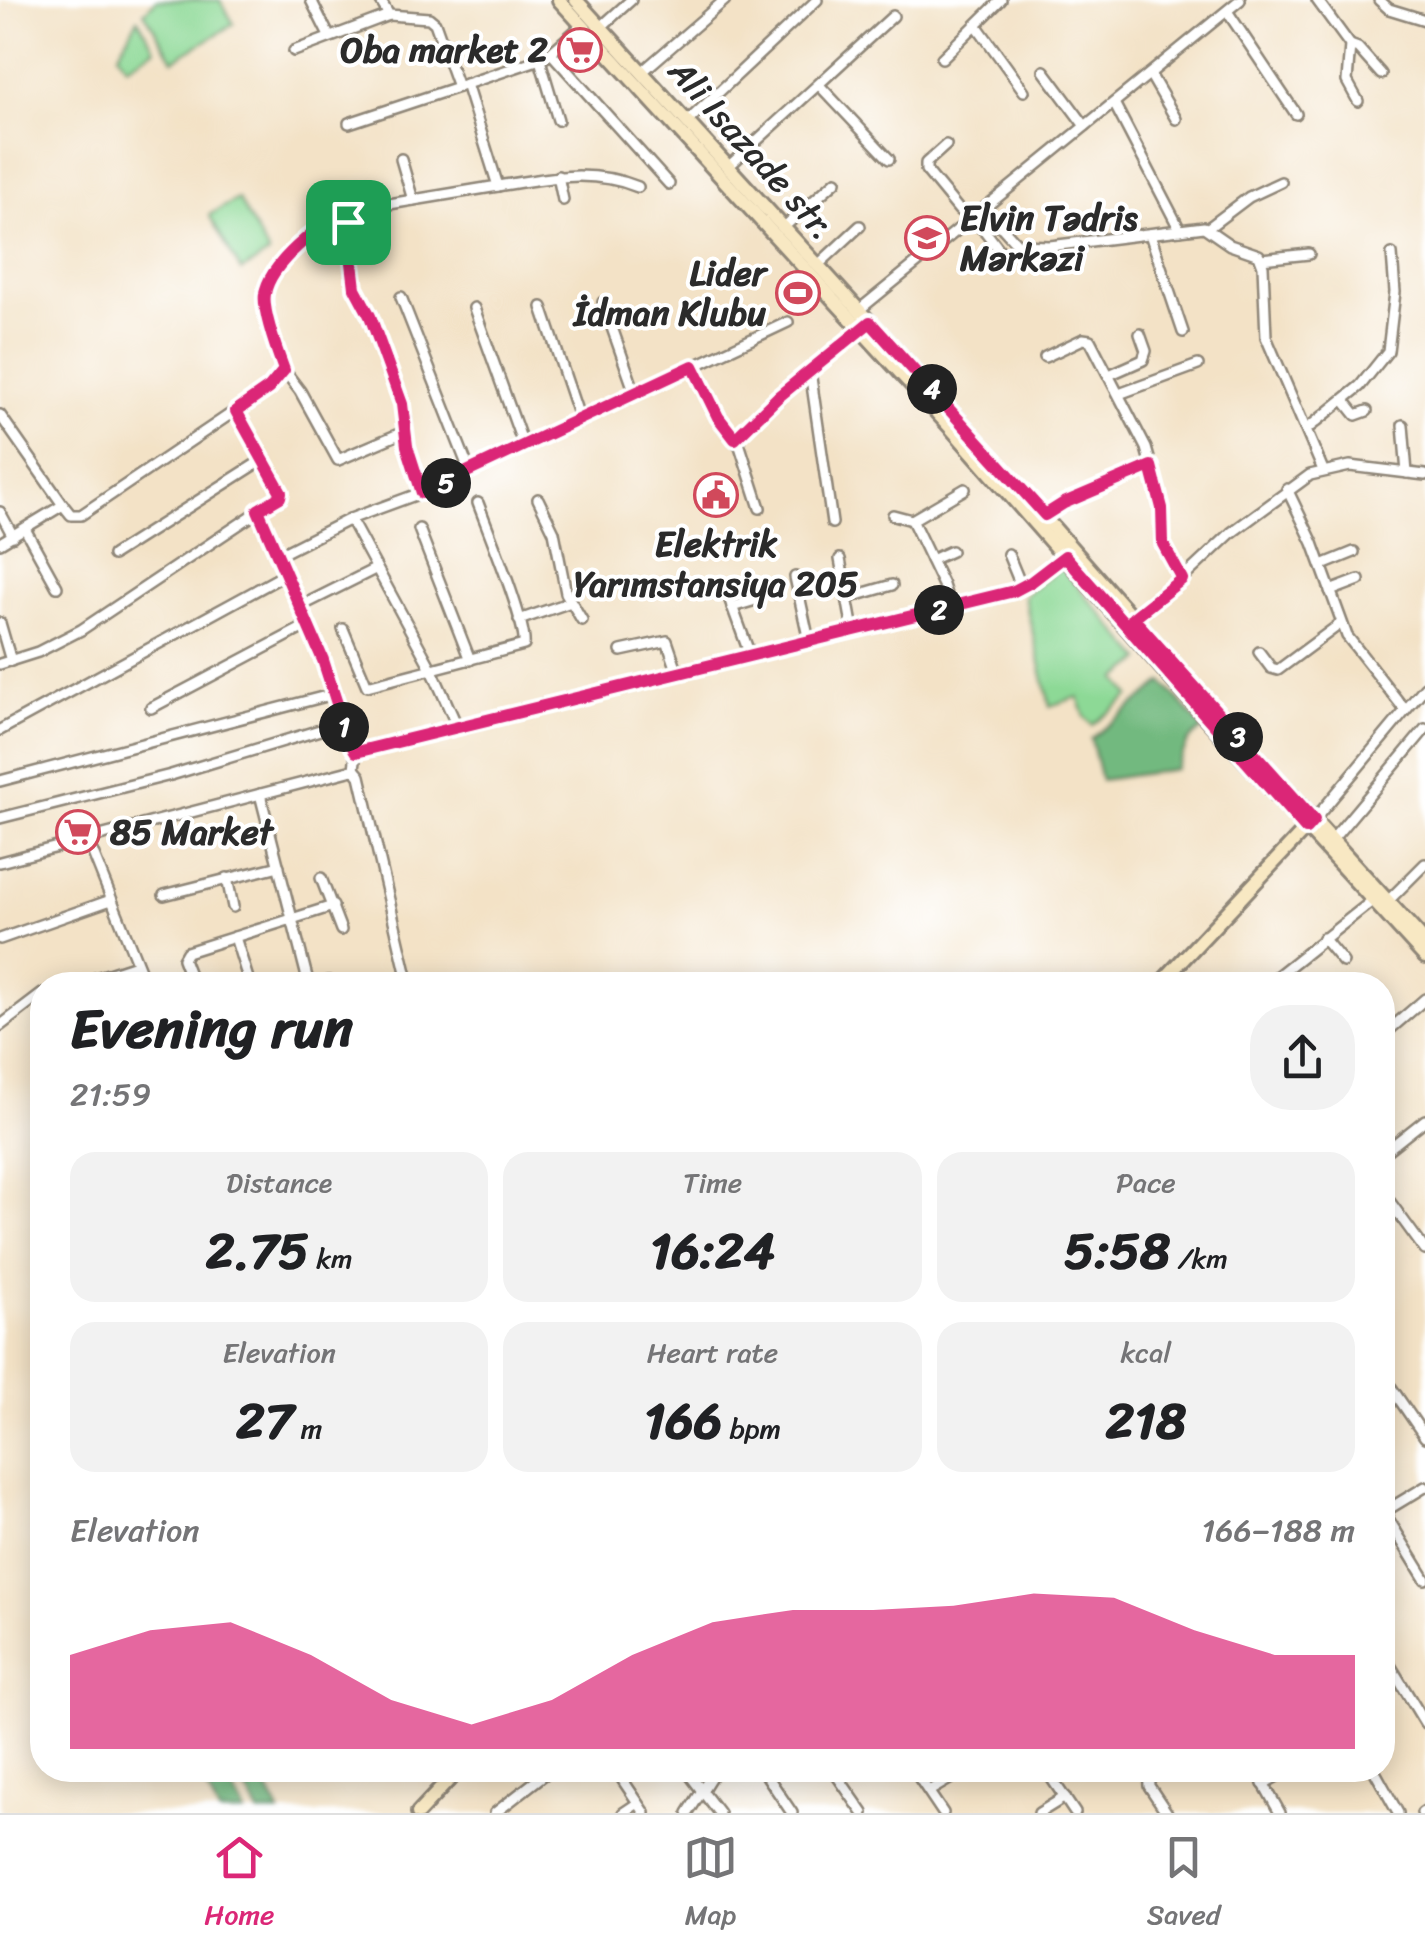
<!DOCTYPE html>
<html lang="en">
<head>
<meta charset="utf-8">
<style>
  body { margin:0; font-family:Sriracha,sans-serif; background:#f2f2f2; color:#202124; height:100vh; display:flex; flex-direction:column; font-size:38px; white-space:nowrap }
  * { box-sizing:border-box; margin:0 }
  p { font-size:32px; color:#757577 }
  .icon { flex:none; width:55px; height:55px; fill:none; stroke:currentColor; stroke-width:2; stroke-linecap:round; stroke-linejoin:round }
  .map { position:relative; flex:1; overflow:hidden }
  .panel { position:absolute; left:30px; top:972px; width:1365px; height:810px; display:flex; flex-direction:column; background:#fff; border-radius:40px; box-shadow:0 5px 25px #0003 }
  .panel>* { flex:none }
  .pin { position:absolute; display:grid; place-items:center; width:85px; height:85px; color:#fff; margin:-42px; border-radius:20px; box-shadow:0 5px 15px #0006 }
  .km { position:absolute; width:50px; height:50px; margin:-25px; border-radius:50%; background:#222; color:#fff; font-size:28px; line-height:50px; text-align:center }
  .round { display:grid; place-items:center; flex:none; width:105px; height:105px; border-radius:40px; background:#f2f2f2 }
  .head { display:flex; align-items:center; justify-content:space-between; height:170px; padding:0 40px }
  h1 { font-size:55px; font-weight:700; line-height:75px }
  .metrics { display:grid; grid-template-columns:repeat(3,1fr); gap:15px; height:170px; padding:10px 40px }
  .metrics div { display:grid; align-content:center; border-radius:25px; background:#f2f2f2; text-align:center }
  .metrics b { font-size:50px; font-weight:700 }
  .metrics small { font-size:28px; font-weight:400 }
  .metrics p { font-size:28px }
  .chart { height:280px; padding:20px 40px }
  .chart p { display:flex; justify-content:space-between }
  .chart svg { width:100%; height:180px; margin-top:10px; fill:#db2777; opacity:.7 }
  .menu { display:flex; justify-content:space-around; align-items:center; height:140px; border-top:2px solid #e0e0e0; background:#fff; font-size:28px; color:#757577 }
  .menu a { display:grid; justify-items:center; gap:5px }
  .menu .current { color:#db2777 }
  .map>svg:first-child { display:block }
</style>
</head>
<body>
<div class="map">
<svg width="1425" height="1813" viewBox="0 0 1425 1813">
  <rect width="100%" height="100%" fill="#fff"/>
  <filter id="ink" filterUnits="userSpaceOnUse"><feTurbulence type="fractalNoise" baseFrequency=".01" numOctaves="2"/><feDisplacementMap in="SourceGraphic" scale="20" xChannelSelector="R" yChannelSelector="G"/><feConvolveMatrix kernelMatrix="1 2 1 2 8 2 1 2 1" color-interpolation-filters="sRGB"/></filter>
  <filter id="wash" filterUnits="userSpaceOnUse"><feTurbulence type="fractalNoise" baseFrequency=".0048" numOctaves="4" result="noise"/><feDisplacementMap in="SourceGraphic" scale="40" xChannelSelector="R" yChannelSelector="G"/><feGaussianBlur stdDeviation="2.25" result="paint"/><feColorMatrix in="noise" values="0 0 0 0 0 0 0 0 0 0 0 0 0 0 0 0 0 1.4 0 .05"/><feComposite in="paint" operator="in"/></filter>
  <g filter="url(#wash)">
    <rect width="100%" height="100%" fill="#f3e2c6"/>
    <g fill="#8dd996" stroke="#5c8260" stroke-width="2.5">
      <polygon points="156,0 220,0 234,24 173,60 144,12"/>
      <polygon points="138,19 155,49 127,66 118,54"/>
      <polygon points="238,199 269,254 241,271 209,215"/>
      <polygon points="1061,567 1142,660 1117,679 1130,696 1093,725 1085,717 1078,697 1050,706 1024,596"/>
    </g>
    <g fill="#72b97f" stroke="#4e7255" stroke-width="2.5">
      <polygon points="1163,682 1203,729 1189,740 1176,769 1101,780 1091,739"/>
      <polygon points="197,1770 222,1770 245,1813 219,1813"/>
      <polygon points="236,1770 258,1770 280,1813 259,1813"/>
    </g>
  </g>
  <g filter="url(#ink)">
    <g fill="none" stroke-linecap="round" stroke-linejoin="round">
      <g stroke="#8f8678" stroke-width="14">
        <g id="street">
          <polyline points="311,0 329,36"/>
          <polyline points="1317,0 1350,45 1347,81 1358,101"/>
          <polyline points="1379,0 1389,9 1425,20"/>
          <polyline points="1227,11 1296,114"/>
          <polyline points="977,26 1024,91"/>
          <polyline points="601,27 631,0"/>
          <polyline points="1350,45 1358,48 1381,74"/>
          <polyline points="294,51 389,15"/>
          <polyline points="551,53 669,184"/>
          <polyline points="942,58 1001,0"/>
          <polyline points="540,60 558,120"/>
          <polyline points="1044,71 1085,126"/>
          <polyline points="642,72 725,0"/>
          <polyline points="1150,74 1176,119"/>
          <polyline points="466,84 546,57 582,25"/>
          <polyline points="819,85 889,159"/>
          <polyline points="1114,103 1180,230"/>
          <polyline points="687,122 817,0"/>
          <polyline points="349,123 458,87"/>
          <polyline points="946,145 926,163 926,170 959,210 985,231 1001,252"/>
          <polyline points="401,159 413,200"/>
          <polyline points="728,167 893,16"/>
          <polyline points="558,176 563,200"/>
          <path d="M498,186C546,178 591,168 638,187"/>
          <polyline points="985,209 1018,245 1050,246 1204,227 1230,245 1259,255 1263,266 1266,337 1323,470"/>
          <polyline points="346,212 355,288 370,316 402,404 406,419 407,446 422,493"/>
          <polyline points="784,227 836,181"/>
          <polyline points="1208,228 1249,197 1281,182"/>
          <polyline points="1150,234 1183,332"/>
          <polyline points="1261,259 1309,254"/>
          <polyline points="818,265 860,226"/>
          <polyline points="401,297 470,472"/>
          <polyline points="603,302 635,393"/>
          <polyline points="542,307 580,420"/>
          <polyline points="474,308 524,447"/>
          <polyline points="859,310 1240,0"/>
          <polyline points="1045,357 1083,339 1090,340 1146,448 1161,501 1163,545 1182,579"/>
          <polyline points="693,366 724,428 740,446 760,508"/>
          <polyline points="284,370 300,391 338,460 406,431"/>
          <polyline points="810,371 832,523"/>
          <polyline points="1109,375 1143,360 1146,351 1140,334"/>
          <polyline points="1119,394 1198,365"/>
          <polyline points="1344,400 1356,415 1367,411"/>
          <polyline points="0,415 63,505"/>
          <polyline points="1403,425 1407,473"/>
          <polyline points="1307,429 1360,386 1388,351 1395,292 1392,254"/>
          <polyline points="735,439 778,397 861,329"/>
          <polyline points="1287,489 1313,543 1347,636 1405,710"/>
          <polyline points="538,499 554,532 566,593 582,620"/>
          <polyline points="258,510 323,660 349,741 356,752"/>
          <polyline points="0,512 13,536"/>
          <polyline points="893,515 912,520"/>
          <polyline points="1045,515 1065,503 1151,466"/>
          <polyline points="350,519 432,670 457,726"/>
          <polyline points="25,529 57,587"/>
          <polyline points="419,529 470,660"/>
          <path d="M0,543L63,505L71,515H81L269,388L284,370C278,353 262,310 265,294C269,264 325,219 353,210L498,186L466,84L458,87L435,23L429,18L389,15L380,0"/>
          <polyline points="1008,554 1022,588"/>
          <polyline points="113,555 264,459"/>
          <polyline points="279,555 350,519 437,487 788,322"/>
          <polyline points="840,559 853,630"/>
          <polyline points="931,560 951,551"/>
          <polyline points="1322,565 1354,552"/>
          <polyline points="795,577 809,641"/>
          <polyline points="1330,591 1359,580"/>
          <polyline points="728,595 750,655"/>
          <polyline points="847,598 892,585"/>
          <polyline points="301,606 375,569"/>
          <polyline points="732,607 759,599"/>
          <polyline points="950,607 943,585 912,520 965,489"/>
          <polyline points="1133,618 1182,579 1231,533 1310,475 1350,466 1425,475"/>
          <polyline points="519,620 571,602"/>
          <polyline points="0,623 11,661"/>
          <path d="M343,629L367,686L524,645C527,624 488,530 478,503"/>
          <polyline points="621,651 667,641 678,673"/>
          <polyline points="1259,652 1271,668 1278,670 1340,624"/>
          <polyline points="0,664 38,652 81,630 280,497 279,488 236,411"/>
          <polyline points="151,708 308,625"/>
          <polyline points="0,730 286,574"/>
          <polyline points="354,769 360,776 409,985"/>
          <polyline points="0,781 334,694"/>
          <polyline points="260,794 309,985"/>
          <polyline points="0,818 171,775 343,723"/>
          <polyline points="1314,820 1425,687"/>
          <polyline points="87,838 146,985"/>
          <polyline points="1331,841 1425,729"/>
          <polyline points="0,862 349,771 354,769 356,752 366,748 1015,591 1031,583 1065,556"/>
          <polyline points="227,878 233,907"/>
          <polyline points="321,878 341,930"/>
          <polyline points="164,895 279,866"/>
          <polyline points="1387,902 1425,864"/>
          <polyline points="235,937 250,985"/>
          <polyline points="1323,938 1343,962"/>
          <polyline points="0,939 111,900"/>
          <polyline points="61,985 84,982 136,965"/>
          <polyline points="193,985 183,959 187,952 333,906"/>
          <polyline points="313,985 329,981"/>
          <polyline points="1266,985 1372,901"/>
          <polyline points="0,1026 42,994"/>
          <polyline points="1382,1036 1425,999"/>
          <polyline points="1382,1154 1425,1120"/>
          <polyline points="1382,1191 1425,1250"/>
          <polyline points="1382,1374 1425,1437"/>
          <polyline points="1384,1512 1425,1579"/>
          <polyline points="1382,1513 1425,1487"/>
          <polyline points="1382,1652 1425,1723"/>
          <polyline points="616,1770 645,1813"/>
          <polyline points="686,1770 719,1813"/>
          <polyline points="763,1770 792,1813"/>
          <polyline points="833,1770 863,1813"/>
          <polyline points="914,1770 943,1813"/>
          <polyline points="1046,1770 1075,1813"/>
          <polyline points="1148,1770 1149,1786 1167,1813"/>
          <polyline points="1256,1770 1280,1813"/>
          <polyline points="1374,1770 1398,1813"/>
          <polyline points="1150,1777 1166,1770"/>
          <polyline points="1263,1784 1288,1770"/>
          <polyline points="929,1791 965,1770"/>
          <polyline points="495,1813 550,1770"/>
          <polyline points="623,1813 638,1803"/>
          <polyline points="688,1813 715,1770"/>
          <polyline points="1039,1813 1065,1797"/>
          <polyline points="1422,1813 1425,1811"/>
        </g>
      </g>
      <g stroke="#8f8678" stroke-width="18">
        <g id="secondary">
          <polyline points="559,0 950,427 1204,716 1425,957"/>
          <polyline points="576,0 959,420 1212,708 1425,942"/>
          <polyline points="1159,985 1312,822"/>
          <polyline points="418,1813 458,1770"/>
        </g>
      </g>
      <use href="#street" stroke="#fff" stroke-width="9"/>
      <use href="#secondary" stroke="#f8e8c3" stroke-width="12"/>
    </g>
  </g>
  <g fill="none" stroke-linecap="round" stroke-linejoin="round" filter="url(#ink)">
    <g stroke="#fff" stroke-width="20">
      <path id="route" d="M346,212L355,288L370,316L402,404L407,446L422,493L693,366L718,417L735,439L778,397L870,322L1045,515L1064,503L1151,466L1162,508L1163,544L1182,579L1133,618L1314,820L1306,829L1065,556L1031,582L1014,591L356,752L349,741L323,660L258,510L280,497L281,492L236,411L269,388L284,370C278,354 262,310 265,294C269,264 320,224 346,212Z"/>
    </g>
    <use href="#route" stroke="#db2777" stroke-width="12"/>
  </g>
  <defs>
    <g id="supermarket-ring" transform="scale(2.25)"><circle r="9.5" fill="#fff" stroke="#d1495b" stroke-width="1.5"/><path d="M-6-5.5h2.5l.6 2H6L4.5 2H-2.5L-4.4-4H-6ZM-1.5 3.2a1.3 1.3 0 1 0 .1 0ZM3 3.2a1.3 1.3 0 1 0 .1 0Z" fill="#d1495b"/></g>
    <g id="university-ring" transform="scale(2.25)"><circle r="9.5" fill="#fff" stroke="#d1495b" stroke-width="1.5"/><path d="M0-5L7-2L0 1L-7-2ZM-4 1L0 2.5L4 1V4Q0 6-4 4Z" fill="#d1495b"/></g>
    <g id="stadium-ring" transform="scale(2.25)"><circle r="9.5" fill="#fff" stroke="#d1495b" stroke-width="1.5"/><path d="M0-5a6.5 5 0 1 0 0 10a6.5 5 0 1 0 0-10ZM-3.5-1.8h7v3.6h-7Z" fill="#d1495b"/></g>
    <g id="civic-ring" transform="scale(2.25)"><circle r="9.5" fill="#fff" stroke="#d1495b" stroke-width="1.5"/><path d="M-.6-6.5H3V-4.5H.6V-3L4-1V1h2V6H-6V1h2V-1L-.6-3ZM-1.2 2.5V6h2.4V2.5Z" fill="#d1495b"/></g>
  </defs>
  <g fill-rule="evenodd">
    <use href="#supermarket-ring" x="580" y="50"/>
    <use href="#university-ring" x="927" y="238"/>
    <use href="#stadium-ring" x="798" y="293"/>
    <use href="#civic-ring" x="716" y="495"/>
    <use href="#supermarket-ring" x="78" y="832"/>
  </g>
  <g text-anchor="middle" stroke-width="8" stroke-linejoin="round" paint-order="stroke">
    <g font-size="35" font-weight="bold" fill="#2b2b2b" stroke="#fff" text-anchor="end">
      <text x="548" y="62">Oba market 2</text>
      <text x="960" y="230" text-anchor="start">Elvin Tədris<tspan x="960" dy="40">Mərkəzi</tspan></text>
      <text x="766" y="285">Lider<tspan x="766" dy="40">İdman Klubu</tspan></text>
      <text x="716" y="556" text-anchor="middle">Elektrik<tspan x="716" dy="40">Yarımstansiya 205</tspan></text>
      <text x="110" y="844" text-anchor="start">85 Market</text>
    </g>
    <g font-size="35" fill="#2b2b2b" stroke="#fff">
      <text transform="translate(752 149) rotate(48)" y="12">Ali Isazade str.</text>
    </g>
  </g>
</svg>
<div class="pin" style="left:348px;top:222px;background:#1e9e55"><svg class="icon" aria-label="arrive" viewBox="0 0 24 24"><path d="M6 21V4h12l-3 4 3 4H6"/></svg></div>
<b class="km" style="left:344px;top:727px">1</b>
<b class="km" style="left:939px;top:610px">2</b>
<b class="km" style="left:1238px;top:737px">3</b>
<b class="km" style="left:932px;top:389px">4</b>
<b class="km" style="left:446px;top:483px">5</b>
<section class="panel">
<div class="head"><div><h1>Evening run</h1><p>21:59</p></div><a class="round"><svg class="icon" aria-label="share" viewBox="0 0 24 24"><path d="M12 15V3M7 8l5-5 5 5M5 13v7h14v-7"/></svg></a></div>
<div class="metrics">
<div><p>Distance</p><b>2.75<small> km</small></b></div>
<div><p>Time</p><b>16:24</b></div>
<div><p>Pace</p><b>5:58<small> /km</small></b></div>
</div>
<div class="metrics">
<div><p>Elevation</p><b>27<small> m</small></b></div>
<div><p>Heart rate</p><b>166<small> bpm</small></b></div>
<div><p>kcal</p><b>218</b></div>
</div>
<div class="chart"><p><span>Elevation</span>166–188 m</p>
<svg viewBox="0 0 160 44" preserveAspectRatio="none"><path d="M0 44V21L10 15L20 13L30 21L40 32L50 38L60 32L70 21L80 13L90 10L100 10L110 9L120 6L130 7L140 15L150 21L160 21V44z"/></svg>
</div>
</section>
</div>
<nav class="menu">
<a class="current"><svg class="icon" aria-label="home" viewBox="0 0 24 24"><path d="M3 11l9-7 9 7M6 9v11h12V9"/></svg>Home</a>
<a><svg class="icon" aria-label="map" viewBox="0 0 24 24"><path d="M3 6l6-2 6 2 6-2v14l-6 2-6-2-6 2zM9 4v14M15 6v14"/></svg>Map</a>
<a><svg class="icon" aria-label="saved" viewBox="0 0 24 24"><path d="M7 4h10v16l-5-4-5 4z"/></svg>Saved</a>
</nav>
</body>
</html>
